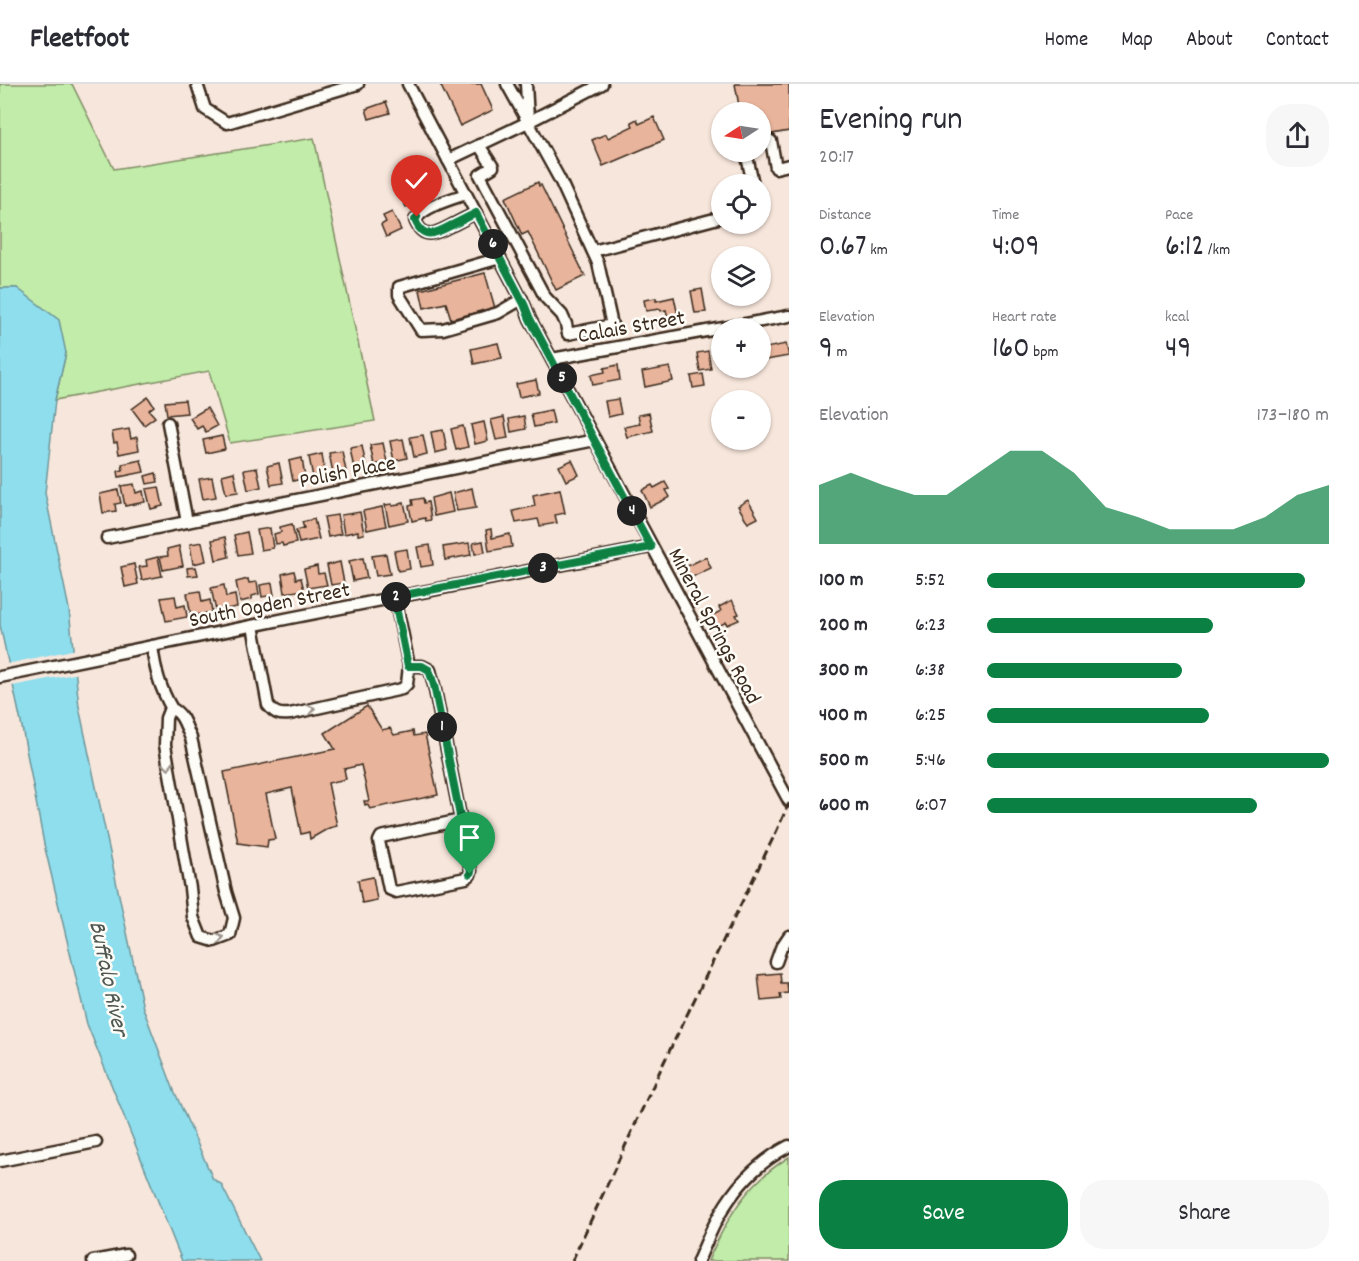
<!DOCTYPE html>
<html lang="en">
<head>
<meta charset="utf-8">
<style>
  body { margin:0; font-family:Dekko,sans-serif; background:#f7f7f7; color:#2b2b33; height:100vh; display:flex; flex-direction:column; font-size:22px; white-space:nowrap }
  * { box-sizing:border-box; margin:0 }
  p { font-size:20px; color:#7c7c81 }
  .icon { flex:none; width:33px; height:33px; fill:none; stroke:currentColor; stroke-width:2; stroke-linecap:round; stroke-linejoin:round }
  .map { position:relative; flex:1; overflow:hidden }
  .side { display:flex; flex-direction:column; background:#fff; width:570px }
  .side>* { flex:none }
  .needle { width:39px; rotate:258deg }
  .buttons { position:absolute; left:711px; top:18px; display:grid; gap:12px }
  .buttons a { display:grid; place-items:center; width:60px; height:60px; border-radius:50%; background:#fff; box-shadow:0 2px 4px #0004; font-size:30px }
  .pin { position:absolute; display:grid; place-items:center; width:51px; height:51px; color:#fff; margin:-62px -26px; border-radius:50% 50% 50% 0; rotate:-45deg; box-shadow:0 0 6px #0007 }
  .pin .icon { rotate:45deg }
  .km { position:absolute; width:30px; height:30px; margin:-15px; border-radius:50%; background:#222; color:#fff; font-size:16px; line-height:30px; text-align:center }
  .round { display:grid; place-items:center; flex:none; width:63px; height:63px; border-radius:24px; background:#f7f7f7 }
  .headline { display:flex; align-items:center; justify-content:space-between; height:102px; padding:0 30px }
  h1 { font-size:33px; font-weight:600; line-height:45px }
  .stats { display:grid; grid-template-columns:repeat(3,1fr); gap:9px; height:102px; padding:6px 30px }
  .stats div { display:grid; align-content:center }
  .stats b { font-size:30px; font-weight:600 }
  .stats small { font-size:16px; font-weight:400 }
  .stats p { font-size:16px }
  .chart { height:168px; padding:12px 30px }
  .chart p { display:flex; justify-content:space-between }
  .chart svg { width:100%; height:108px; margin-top:6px; fill:#0b8043; opacity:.7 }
  .button { display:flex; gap:12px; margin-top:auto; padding:12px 30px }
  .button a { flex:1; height:69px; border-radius:24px; background:#0b8043; color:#fff; font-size:24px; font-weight:600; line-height:69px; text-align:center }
  .button a+a { background:#f7f7f7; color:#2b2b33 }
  ul { padding:0 30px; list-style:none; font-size:20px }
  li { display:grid; grid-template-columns:96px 72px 1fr; align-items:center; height:45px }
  li i { height:15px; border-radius:8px; background:#0b8043 }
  header { display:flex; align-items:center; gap:36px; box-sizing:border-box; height:84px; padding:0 30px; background:#fff; border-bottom:2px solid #e1e1e2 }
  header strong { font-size:28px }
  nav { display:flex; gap:33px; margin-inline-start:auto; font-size:21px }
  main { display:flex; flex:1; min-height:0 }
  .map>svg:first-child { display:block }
</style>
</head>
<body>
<header>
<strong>Fleetfoot</strong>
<nav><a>Home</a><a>Map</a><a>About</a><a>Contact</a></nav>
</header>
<main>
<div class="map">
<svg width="789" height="1177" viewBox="0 0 789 1177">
  <rect width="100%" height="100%" fill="#f7e6db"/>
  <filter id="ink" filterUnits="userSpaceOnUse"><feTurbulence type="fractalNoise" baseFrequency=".0167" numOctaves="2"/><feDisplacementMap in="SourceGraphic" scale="12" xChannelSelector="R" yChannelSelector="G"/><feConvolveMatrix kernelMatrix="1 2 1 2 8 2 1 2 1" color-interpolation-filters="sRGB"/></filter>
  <g filter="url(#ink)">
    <g fill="#c1eca9" stroke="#7e8b64" stroke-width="1.5">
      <polygon points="0,0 72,0 114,85 314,54 375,337 230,359 209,287 55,316 66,269 17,204 0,204"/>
      <path d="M789,1073V1177H708C728,1132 746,1100 789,1073Z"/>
    </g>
    <polygon fill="#8fdeed" stroke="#6d969a" stroke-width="1.5" points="0,204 17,204 59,236 66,269 55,316 45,409 69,525 79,623 143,924 173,1004 213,1095 221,1100 260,1177 182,1177 87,940 44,760 22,643 0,541"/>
    <polygon fill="#f7e6db" points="77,565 79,589 12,602 7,580"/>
    <g fill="#e8b49b" stroke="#3b2a1e" stroke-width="1.5">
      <polygon points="440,0 481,0 493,26 460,42"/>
      <polygon points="735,0 789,0 789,47 760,52 760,28 735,28 740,27"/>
      <polygon points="386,18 390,29 369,35 366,25"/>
      <polygon points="654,33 664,56 603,82 592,56 606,50 608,54 633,42 631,38 637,35 639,40"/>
      <polygon points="426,97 432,110 419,116 421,119 411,123 410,121 406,123 402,115 408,113 404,106"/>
      <polygon points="538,98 539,102 541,101 585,192 556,206 528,148 522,151 505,114"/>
      <polygon points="392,128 401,146 386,153 381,141 386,138 383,132"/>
      <polygon points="485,189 495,224 451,235 446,219 424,224 420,206"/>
      <polygon points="702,205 706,228 695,229 691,207"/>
      <polygon points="674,213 678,232 668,234 666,226 661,227 660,225 646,227 644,216 656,214 656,217"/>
      <polygon points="498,259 502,274 474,280 471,265"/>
      <polygon points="786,260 789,272 760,277 760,265"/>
      <polygon points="708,267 711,285 700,287 697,269"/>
      <polygon points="618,281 620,296 593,301 591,291 605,288 604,284"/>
      <polygon points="670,283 673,297 645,303 642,288"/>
      <polygon points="741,284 755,284 755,285 741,287"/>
      <polygon points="703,290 705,302 693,304 691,292"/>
      <polygon points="536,296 539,309 519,313 516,300"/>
      <polygon points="148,313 154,322 149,326 155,333 144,341 132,325"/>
      <polygon points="618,315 621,330 608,333 605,317"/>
      <polygon points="185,316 187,329 167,331 165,318"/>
      <polygon points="207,324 217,342 206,348 202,342 197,345 190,334"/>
      <polygon points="551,326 554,339 534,343 531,330"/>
      <polygon points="649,329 653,347 627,353 624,343 640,340 638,331"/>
      <polygon points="524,332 526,345 511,348 509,335"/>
      <polygon points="504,333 508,354 496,356 491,336"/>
      <polygon points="484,338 488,357 475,360 471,341"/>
      <polygon points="463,342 468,363 456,366 451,345"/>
      <polygon points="129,345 131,355 137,353 139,366 119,370 117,358 114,359 112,348"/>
      <polygon points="443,346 447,366 435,369 431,348"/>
      <polygon points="423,351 427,370 414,373 410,353"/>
      <polygon points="222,352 225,365 206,369 203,356"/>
      <polygon points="403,355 407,374 394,377 390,357"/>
      <polygon points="383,359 387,378 374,381 370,361"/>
      <polygon points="362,362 366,382 354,385 350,364"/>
      <polygon points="342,367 346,387 333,389 329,369"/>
      <polygon points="322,370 325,390 313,393 309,373"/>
      <polygon points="302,374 305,394 293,397 289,377"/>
      <polygon points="141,376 144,388 119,393 118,387 123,386 122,380"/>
      <polygon points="572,376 579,391 566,397 559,382"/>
      <polygon points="279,379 283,399 271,401 267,382"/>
      <polygon points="257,384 261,403 248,406 244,386"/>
      <polygon points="234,388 238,408 226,410 222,391"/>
      <polygon points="156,389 158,398 147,400 145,392"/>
      <polygon points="212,393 216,413 203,415 199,395"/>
      <polygon points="665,398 669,405 666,406 670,413 650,423 642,406 652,401 654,404"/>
      <polygon points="134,400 136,409 143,407 145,418 125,422 121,402"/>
      <polygon points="159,403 163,422 151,425 146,405"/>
      <polygon points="472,404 476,424 457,427 453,409"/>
      <polygon points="560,405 565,429 555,431 557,439 540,442 538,435 516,439 513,427 535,422 533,411"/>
      <polygon points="118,406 121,419 115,420 116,427 103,429 100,410"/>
      <polygon points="449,409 453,428 434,432 431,414"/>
      <polygon points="423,414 424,419 428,418 431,436 426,437 425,434 412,437 409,422 413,421 412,416"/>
      <polygon points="748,416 758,434 748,439 738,422"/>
      <polygon points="404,418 408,437 389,441 385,421 392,420 392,422 399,421 399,419"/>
      <polygon points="382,423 386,442 367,446 363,427"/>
      <polygon points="360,428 364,450 358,451 358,447 344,450 341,431"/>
      <polygon points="337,431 341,450 328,453 324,433"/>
      <polygon points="314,435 319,455 299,459 296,446 304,444 302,438"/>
      <polygon points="292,440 296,459 283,462 282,459 276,460 274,450 281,448 280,443"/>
      <polygon points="270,444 273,464 261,466 257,446"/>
      <polygon points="491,445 492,454 510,450 512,463 489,467 486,446"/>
      <polygon points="247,448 251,469 238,471 234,451"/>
      <polygon points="225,453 229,473 216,476 212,456"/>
      <polygon points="483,457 485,468 475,470 473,459"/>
      <polygon points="202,458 206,477 193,480 190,460"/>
      <polygon points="469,459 471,471 445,476 443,463"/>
      <polygon points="430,461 433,481 421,483 417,463"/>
      <polygon points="179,462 183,482 163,486 160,473 168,472 167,465"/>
      <polygon points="407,465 410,485 398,487 394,467"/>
      <polygon points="386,470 390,490 376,492 372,472"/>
      <polygon points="158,473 162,492 142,496 139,483 147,482 146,476"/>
      <polygon points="706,473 711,484 690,494 685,483"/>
      <polygon points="363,474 367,494 353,497 349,477"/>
      <polygon points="340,478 344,499 331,501 327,481"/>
      <polygon points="134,480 138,500 125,503 121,483"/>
      <polygon points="317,482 318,490 324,489 327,501 308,504 304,485"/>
      <polygon points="196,483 198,491 188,492 187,484"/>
      <polygon points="294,487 296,495 301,494 304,506 285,509 282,490"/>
      <polygon points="248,495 249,499 257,498 259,510 252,512 252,515 240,518 236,498"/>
      <polygon points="272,499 274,511 262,513 260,501"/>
      <polygon points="224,501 226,513 235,511 237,523 216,527 211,504"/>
      <polygon points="200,507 202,518 210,516 212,528 191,532 187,509"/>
      <polygon points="175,512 177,523 185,521 187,533 166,537 161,514"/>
      <polygon points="732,516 739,530 736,531 739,536 727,541 726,538 717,543 711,532 721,527 719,523"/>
      <polygon points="367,622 382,646 390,644 394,651 413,647 414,652 425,650 438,711 370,725 367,720 365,721 364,717 369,717 361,681 344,685 346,695 328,699 337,742 329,744 310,755 309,748 301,750 292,704 266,710 275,755 268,756 267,763 238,759 224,688 335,665 325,649"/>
      <polygon points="373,793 377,816 362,819 358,796"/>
      <polygon points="780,889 781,899 787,899 788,909 780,910 781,915 761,917 758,891"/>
    </g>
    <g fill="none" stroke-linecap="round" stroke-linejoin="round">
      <g stroke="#3b2a1e" stroke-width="15">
        <g id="minor">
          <polyline points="197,0 205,25 227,39 358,0"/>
          <polyline points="408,0 524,220 530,235 789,717"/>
          <polyline points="507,0 528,38"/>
          <polyline points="526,0 528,35"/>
          <polyline points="528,38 602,0"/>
          <polyline points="760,59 771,57 776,84 789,81"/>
          <polyline points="746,68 753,100"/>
          <polyline points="448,76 528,38 560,96 598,179 612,241 568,250 566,240 562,231 545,213 480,91 493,83 479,61"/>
          <path d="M466,110C451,115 423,123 415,136C423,156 435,150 450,142C459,138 467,133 476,129"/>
          <polyline points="593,167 722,133"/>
          <polyline points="500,174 399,203 399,211 421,246 443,245 498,229 522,215"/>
          <polyline points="552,275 789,232"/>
          <polyline points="168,339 187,438"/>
          <polyline points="107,454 595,356"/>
          <path d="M253,542L268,621C275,630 279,631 290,630L402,605L407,600L409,582L395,513"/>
          <path d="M152,562C155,586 160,604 172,625C183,629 186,644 191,654L226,808L234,834L230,851L214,857L201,853L193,833L190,804L165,661L166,634L168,629L172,625"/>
          <polyline points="409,582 422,582 430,586 434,601 471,787 470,791 466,794 396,808 389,805 379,757 381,753 461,736"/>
          <polyline points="0,593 290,534 651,463"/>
          <polyline points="776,878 781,864 789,852"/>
          <polyline points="0,1077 96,1058"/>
          <polyline points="93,1177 126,1171"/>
          <path d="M698,1177C705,1162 711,1145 720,1130C736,1102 760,1077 789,1062"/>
        </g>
      </g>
      <use href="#minor" stroke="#fdfcf7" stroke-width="10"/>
      <polyline stroke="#3b2a1e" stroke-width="3" stroke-dasharray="9 4.5" stroke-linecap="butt" points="572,1177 664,978 777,746 789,719"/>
    </g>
    <defs><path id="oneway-chevron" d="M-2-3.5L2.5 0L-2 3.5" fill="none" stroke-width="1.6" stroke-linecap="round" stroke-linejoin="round" transform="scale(1.5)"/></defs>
    <g stroke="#9c938a">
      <use href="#oneway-chevron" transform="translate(311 625) rotate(-13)"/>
      <use href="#oneway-chevron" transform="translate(168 682) rotate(81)"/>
      <use href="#oneway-chevron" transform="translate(220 854) rotate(-14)"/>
    </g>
  </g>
  <g fill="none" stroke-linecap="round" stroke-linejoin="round" filter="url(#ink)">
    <g stroke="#fff" stroke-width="12">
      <path id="route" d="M417,133L415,136C423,156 435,150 450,142C459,138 468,133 476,129L524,220L530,235L651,463L394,513L408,582H422L429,586L434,601L471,787L470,790"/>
    </g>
    <use href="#route" stroke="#0b8043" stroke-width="8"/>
  </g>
  <g text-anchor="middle" stroke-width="5" stroke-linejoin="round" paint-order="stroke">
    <g font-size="22" fill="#3b2a1e" stroke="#fdfcf7">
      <text transform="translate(631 241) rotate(-10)" y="8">Calais Street</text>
      <text transform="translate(347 386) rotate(-11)" y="8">Polish Place</text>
      <text transform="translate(269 519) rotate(-11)" y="8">South Ogden Street</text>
      <text transform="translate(716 541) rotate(62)" y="8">Mineral Springs Road</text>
    </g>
    <g font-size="24" font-style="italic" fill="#505752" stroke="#fdfcf7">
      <text transform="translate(110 894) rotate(78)" y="8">Buffalo River</text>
    </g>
  </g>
</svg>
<div class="buttons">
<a><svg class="needle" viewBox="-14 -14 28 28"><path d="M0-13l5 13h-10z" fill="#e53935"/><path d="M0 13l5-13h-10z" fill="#7c7c81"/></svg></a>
<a><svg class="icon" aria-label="locate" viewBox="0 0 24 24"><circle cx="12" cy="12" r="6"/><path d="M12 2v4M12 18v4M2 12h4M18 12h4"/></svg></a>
<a><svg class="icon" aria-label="layers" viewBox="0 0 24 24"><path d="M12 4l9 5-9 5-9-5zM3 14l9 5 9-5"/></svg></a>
<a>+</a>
<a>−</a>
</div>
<div class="pin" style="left:470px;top:790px;background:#1e9e55"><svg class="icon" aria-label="arrive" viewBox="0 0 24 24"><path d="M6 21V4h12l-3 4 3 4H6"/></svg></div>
<div class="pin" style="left:417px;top:133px;background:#d93025"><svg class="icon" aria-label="check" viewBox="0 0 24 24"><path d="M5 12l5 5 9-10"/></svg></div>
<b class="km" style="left:442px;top:643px">1</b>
<b class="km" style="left:396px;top:513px">2</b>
<b class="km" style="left:543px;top:484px">3</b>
<b class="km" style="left:632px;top:427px">4</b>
<b class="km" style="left:562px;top:294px">5</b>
<b class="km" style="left:493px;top:160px">6</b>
</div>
<section class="side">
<div class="headline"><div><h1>Evening run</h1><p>20:17</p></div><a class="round"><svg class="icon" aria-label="share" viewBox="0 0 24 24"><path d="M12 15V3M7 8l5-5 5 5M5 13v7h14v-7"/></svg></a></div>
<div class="stats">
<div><p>Distance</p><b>0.67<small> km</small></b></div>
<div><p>Time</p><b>4:09</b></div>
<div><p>Pace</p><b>6:12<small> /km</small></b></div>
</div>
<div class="stats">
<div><p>Elevation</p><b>9<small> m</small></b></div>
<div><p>Heart rate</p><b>160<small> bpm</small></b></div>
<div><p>kcal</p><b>49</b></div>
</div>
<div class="chart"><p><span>Elevation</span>173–180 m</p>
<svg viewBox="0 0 160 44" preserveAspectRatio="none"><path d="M0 44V20L10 15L20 20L30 24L40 24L50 15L60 6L70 6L80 15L90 29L100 33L110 38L120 38L130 38L140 33L150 24L160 20V44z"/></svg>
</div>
<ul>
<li><b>100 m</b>5:52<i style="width:93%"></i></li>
<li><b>200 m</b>6:23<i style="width:66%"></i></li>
<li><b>300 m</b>6:38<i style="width:57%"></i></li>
<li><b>400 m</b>6:25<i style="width:65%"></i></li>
<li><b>500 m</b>5:46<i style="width:100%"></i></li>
<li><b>600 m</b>6:07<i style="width:79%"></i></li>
</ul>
<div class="button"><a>Save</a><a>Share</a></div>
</section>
</main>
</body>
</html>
